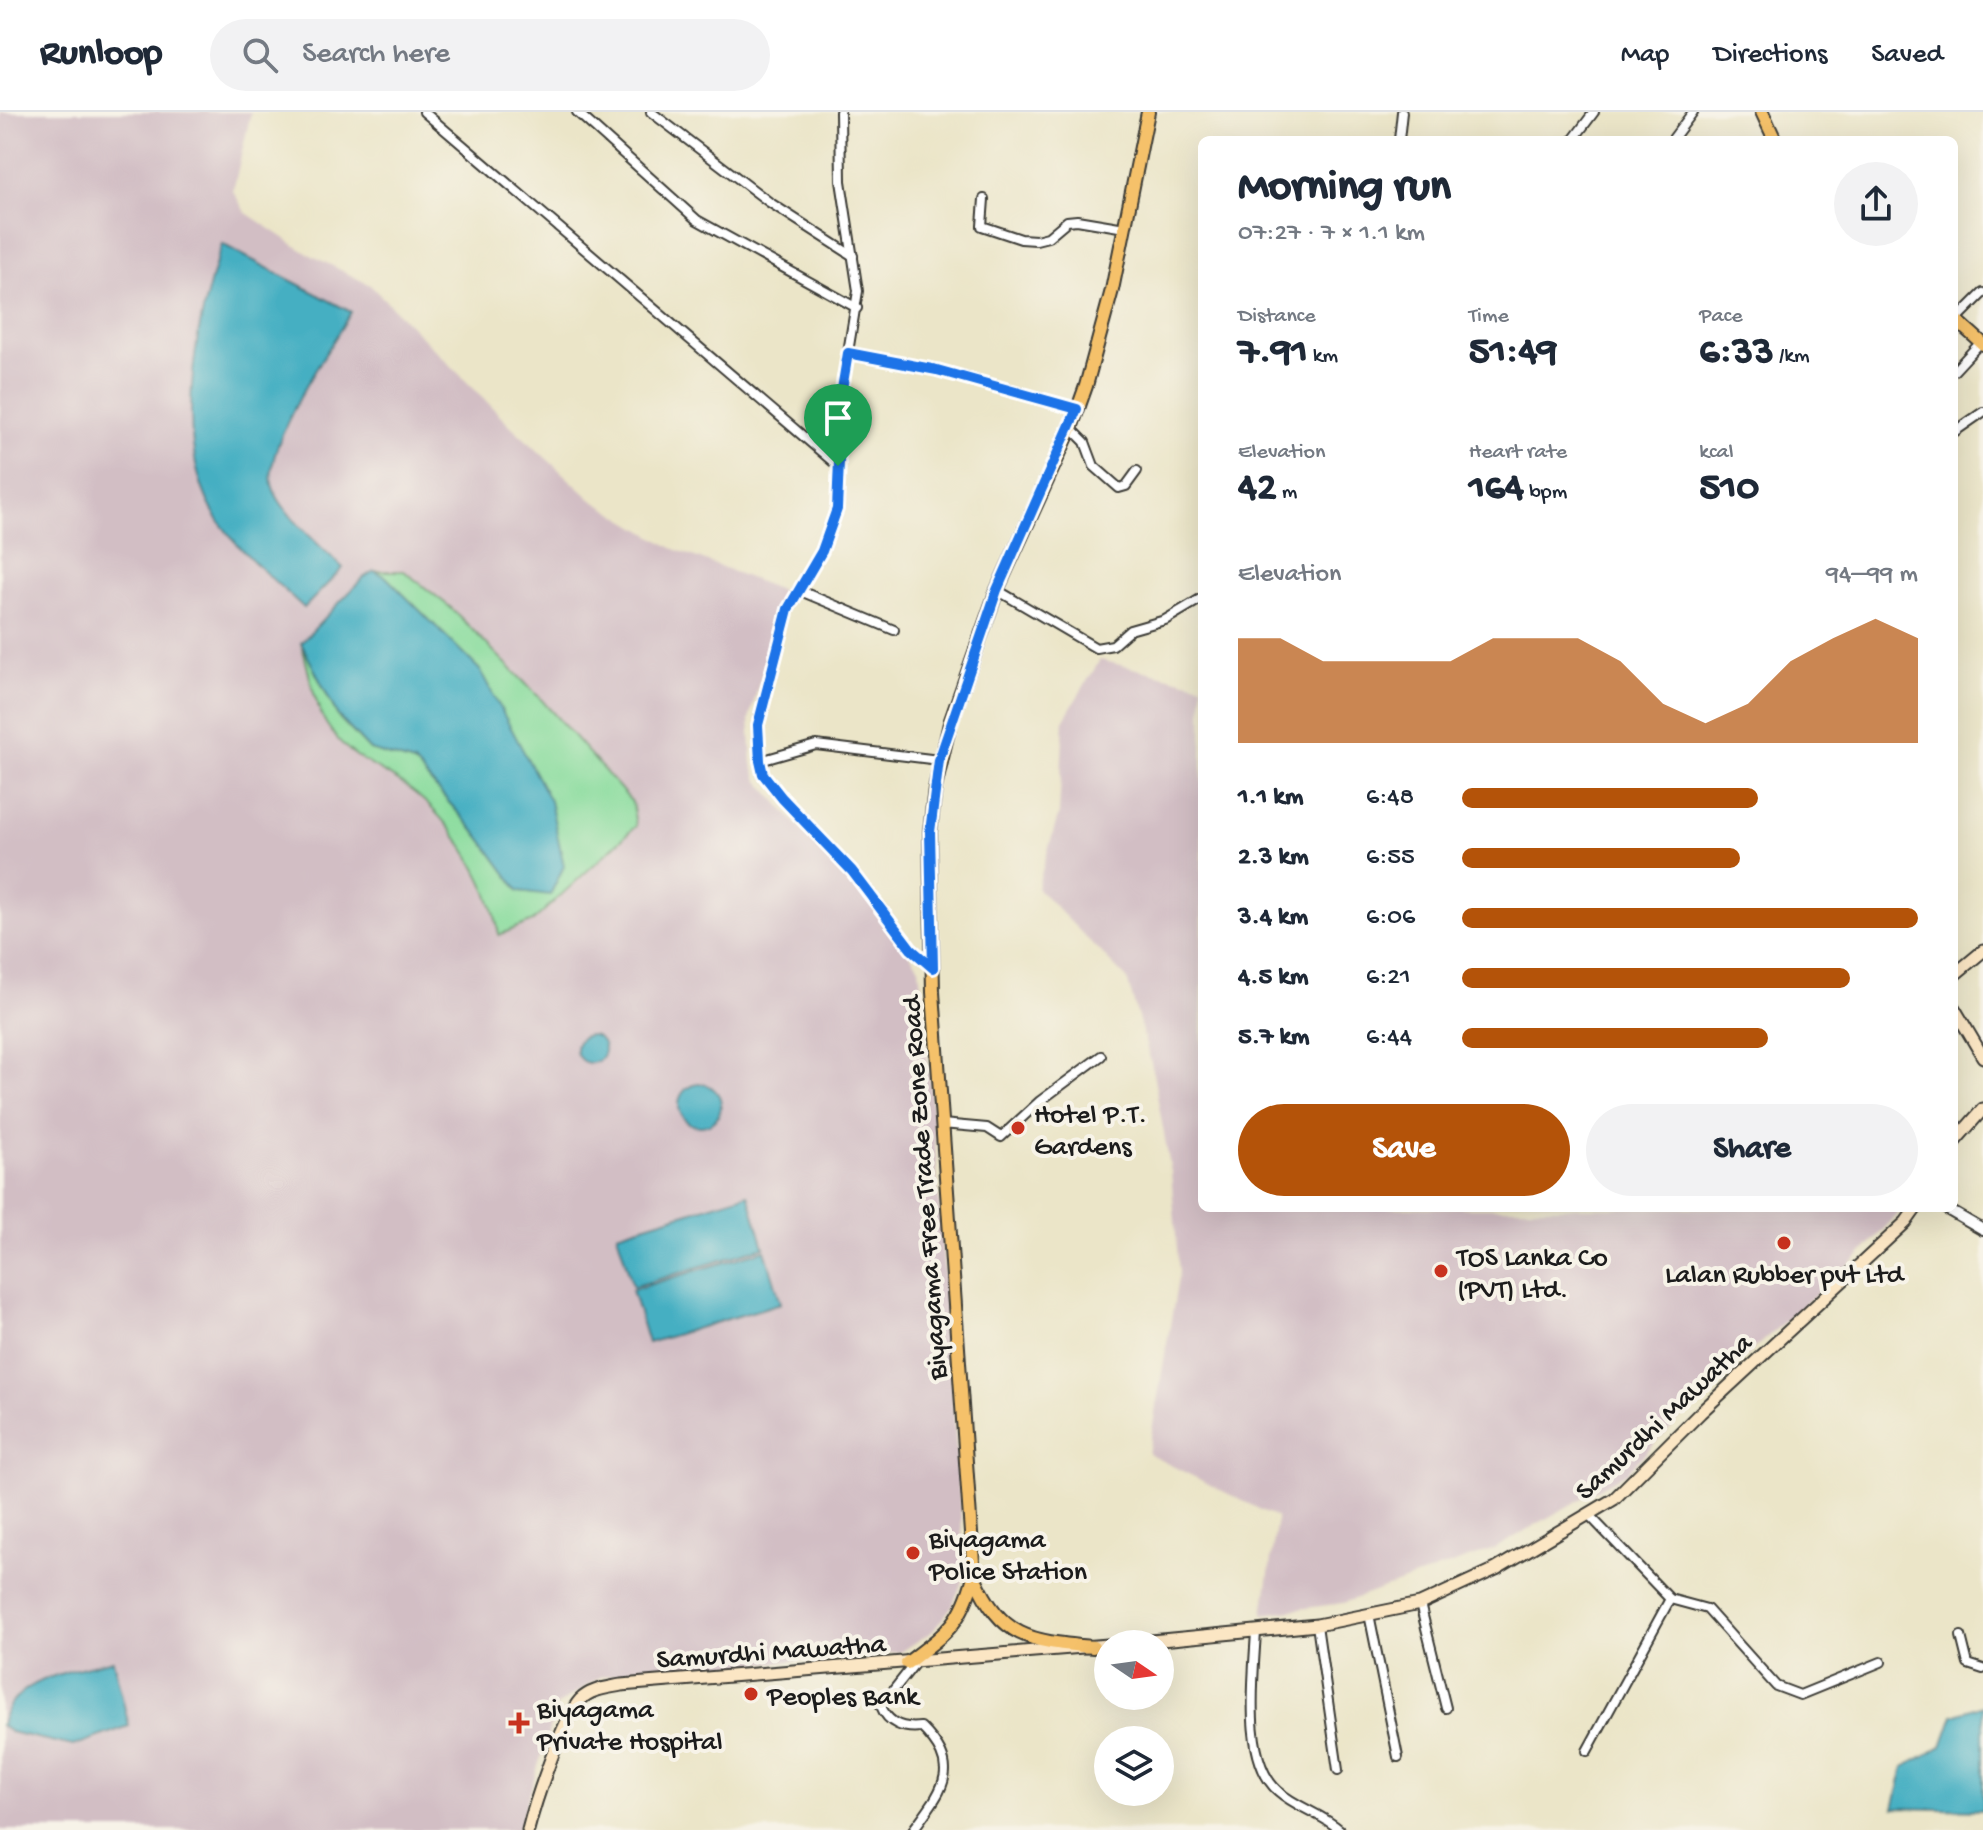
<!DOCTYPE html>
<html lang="en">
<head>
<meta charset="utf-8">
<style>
  body { margin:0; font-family:"Gochi Hand",sans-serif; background:#f2f2f3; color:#1f2937; height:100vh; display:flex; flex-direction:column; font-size:30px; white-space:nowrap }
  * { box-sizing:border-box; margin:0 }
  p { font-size:26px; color:#747a83 }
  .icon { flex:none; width:44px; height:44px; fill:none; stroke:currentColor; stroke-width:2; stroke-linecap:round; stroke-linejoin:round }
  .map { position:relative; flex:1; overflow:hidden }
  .sheet { position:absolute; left:1198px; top:24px; width:760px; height:1076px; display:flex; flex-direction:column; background:#fff; border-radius:12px; box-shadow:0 8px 32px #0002 }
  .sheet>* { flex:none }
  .needle { width:52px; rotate:103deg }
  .fabs { position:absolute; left:1094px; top:1518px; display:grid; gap:16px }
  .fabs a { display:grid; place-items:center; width:80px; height:80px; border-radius:50%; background:#fff; box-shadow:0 8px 32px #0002; font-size:40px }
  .pin { position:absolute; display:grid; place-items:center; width:68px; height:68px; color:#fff; margin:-82px -34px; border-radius:50% 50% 50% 0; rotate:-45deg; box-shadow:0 0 8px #0007 }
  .pin .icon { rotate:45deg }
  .round { display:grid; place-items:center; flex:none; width:84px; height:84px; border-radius:42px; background:#f2f2f3 }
  .summary { display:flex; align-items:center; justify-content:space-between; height:136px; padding:0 40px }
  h1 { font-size:44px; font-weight:800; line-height:60px }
  .stats { display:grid; grid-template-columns:repeat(3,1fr); gap:12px; height:136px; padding:8px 40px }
  .stats div { display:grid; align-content:center }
  .stats b { font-size:40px; font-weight:800 }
  .stats small { font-size:22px; font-weight:400 }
  .stats p { font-size:22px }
  .chart { height:224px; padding:16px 40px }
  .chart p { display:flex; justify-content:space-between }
  .chart svg { width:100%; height:144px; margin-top:8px; fill:#b45309; opacity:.7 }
  .primary-button { display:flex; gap:16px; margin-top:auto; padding:16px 40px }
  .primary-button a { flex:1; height:92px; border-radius:48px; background:#b45309; color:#fff; font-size:32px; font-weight:800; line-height:92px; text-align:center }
  .primary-button a+a { background:#f2f2f3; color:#1f2937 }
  ul { padding:0 40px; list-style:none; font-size:26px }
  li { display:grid; grid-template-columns:128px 96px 1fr; align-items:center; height:60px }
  li i { height:20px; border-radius:10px; background:#b45309 }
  header { display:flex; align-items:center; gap:48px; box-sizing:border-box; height:112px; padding:0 40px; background:#fff; border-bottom:2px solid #e0e1e3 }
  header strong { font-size:38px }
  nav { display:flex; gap:44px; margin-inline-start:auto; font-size:28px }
  .search { width:560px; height:72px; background:#f2f2f3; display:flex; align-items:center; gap:20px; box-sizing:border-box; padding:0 28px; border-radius:44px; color:#747a83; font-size:30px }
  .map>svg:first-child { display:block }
</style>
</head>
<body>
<header>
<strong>Runloop</strong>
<div class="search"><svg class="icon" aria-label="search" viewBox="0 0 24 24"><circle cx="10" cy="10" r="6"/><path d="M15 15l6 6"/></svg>Search here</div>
<nav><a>Map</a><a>Directions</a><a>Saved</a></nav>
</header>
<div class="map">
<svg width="1983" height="1718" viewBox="0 0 1983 1718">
  <rect width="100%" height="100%" fill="#f7f3e8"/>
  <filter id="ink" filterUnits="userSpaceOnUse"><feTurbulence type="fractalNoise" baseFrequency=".0125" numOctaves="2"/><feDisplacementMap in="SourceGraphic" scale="16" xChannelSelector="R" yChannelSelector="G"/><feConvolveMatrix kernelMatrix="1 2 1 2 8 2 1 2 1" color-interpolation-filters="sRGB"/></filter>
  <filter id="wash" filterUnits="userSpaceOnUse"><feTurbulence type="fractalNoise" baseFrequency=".006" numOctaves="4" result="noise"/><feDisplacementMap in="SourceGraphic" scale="32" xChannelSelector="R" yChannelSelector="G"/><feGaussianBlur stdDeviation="1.8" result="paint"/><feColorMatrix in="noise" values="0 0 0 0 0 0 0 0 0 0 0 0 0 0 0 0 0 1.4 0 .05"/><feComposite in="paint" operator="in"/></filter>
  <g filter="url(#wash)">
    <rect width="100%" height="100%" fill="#ebe5c8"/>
    <g fill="#d2bec4">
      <polygon points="0,0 251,0 233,79 245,100 305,140 370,173 513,316 592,388 672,436 785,480 749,607 752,652 758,668 803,720 858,773 919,855 934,1016 965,1463 952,1494 933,1519 901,1540 602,1564 557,1594 518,1718 0,1718"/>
      <polygon points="1100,548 1202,573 1202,1096 1903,1096 1858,1145 1715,1271 1627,1360 1494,1437 1343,1491 1263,1502 1277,1406 1148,1342 1179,1161 1171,1060 1151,950 1127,867 1037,776 1059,701 1064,607"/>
    </g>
    <path fill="#89dc9d" stroke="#527c5c" stroke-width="2" d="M374,459H404L450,495L539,585L632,690L636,714L533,809L499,823C490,765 448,701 398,669C368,650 348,645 327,613C313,591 309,556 301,531L338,605L370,638L414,651L479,724L519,779L480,558L385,464Z"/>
    <g fill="#44afc2" stroke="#30666f" stroke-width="2">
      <path d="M222,132L351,200C330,236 264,331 272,372C278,399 323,436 343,456L304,496C275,469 244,444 221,412C169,339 195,212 222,132Z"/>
      <polygon points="374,459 385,464 480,558 550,689 564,754 550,783 519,779 479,724 414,651 370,638 338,604 301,531 363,466"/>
      <circle cx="590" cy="937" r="14"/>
      <circle cx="700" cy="993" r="21"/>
      <polygon points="748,1082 764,1135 633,1175 617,1122"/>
      <polygon points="765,1138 781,1191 648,1231 632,1178"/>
      <path d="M113,1548L129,1614L73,1634L10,1620L1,1613C11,1566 73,1559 113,1548Z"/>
      <polygon points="1983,1593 1983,1698 1894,1696 1904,1655 1942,1634 1953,1603"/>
    </g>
  </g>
  <g filter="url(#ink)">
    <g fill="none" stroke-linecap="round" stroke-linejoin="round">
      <g stroke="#3b3a36" stroke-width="12">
        <g id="minor">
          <polyline points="424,0 838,354"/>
          <polyline points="577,0 697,108 857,196"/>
          <polyline points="651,0 769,90 853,144"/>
          <polyline points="840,0 841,69 858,179 842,277 837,397 822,439 788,497 758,613 760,649 763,662 782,686 852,759 911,837 933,856"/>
          <polyline points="1399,28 1402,0"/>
          <polyline points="1573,28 1594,0"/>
          <polyline points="1672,28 1693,0"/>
          <polyline points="984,87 982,114 1021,127 1036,128 1048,125 1067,109 1077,108 1125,116"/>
          <polyline points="1956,208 1983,181"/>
          <polyline points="848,241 937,258 1077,297"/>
          <polyline points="1954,259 1981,230"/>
          <polyline points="1071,316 1085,330 1094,354 1119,376 1126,374 1137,359"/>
          <polyline points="1954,320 1983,300"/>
          <polyline points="798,478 894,518"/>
          <polyline points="997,478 1096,536 1113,533 1130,518 1165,508 1202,486"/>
          <polyline points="760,649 816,633 939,648"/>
          <polyline points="942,1012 987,1016 1001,1025 1040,989 1101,944"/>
          <polyline points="1590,1404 1670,1487 1707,1497 1776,1574 1800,1583 1881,1550"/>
          <polyline points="1420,1492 1446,1596"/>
          <polyline points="1369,1502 1398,1645"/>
          <polyline points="1317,1513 1338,1658"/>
          <path d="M1256,1519C1254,1563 1242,1648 1278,1679C1297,1696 1321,1701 1340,1718"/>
          <polyline points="1961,1524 1968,1552 1983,1557"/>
          <polyline points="1587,1639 1670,1487"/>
          <path d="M913,1718C943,1677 963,1656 921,1615C904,1617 888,1612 881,1594L915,1551"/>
        </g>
      </g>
      <g stroke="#3b3a36" stroke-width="14">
        <polyline id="tertiary" points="1945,1096 1983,1118"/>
      </g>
      <g stroke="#3b3a36" stroke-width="15">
        <g id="secondary">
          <polyline points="1954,863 1983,839"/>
          <polyline points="1954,896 1983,945"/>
          <polyline points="1954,1030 1983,997"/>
          <polyline points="1120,1532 1317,1513 1420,1492 1496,1457 1614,1387 1700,1301 1906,1110 1916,1096"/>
          <path d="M528,1718C535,1690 562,1608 580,1588C591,1577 607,1576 621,1573L1108,1533"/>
        </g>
      </g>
      <g stroke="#3b3a36" stroke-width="16">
        <g id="primary">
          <polyline points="1762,0 1775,28"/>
          <polyline points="1954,206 1983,232"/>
          <path d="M1093,1535C1029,1529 1002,1527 974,1464L933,880L930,720L935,676L950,611L997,478L1071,316L1086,274L1112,178L1148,0"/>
          <path d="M907,1551C946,1521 961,1513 974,1464"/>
        </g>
      </g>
      <use href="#minor" stroke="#fff" stroke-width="8"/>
      <use href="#tertiary" stroke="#fff" stroke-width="10"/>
      <use href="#secondary" stroke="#fbe6c4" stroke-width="11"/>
      <use href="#primary" stroke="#f5c16b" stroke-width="12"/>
    </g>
  </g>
  <g fill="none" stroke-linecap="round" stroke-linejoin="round" filter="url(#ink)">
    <g stroke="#fff" stroke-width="16">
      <polygon id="route" points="848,241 937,258 1077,297 997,478 939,648 930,720 933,856 911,837 852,759 782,686 763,662 760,649 758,613 788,497 822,439 837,397 842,277"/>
    </g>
    <use href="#route" stroke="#1a73e8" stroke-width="10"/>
  </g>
  <g fill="#c8321e" stroke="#f7f3e8" stroke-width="3">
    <circle cx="1018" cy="1016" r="8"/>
    <circle cx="1784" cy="1131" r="8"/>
    <circle cx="1441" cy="1159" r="8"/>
    <circle cx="913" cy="1441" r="8"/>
    <circle cx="751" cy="1582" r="8"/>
    <path d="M515 1599h8v8h8v8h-8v8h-8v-8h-8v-8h8z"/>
  </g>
  <g text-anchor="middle" stroke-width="8" stroke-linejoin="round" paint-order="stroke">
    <g font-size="28" fill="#1c1c1c" stroke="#f7f3e8" text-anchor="start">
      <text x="1034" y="1010">Hotel P.T.<tspan x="1034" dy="32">Gardens</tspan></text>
      <text x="1457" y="1153">TOS Lanka Co<tspan x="1457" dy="32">(PVT) Ltd.</tspan></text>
      <text x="1784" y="1170" text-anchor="middle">Lalan Rubber pvt Ltd</text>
      <text x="929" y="1435">Biyagama<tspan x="929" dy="32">Police Station</tspan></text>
      <text x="767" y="1592">Peoples Bank</text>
      <text x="537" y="1605">Biyagama<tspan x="537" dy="32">Private Hospital</tspan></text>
    </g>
    <g font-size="28" fill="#1c1c1c" stroke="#f7f3e8">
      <text transform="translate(922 1076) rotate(-94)" y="10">Biyagama Free Trade Zone Road</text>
      <text transform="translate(1662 1303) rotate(-43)" y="10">Samurdhi Mawatha</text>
      <text transform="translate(771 1537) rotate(-4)" y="10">Samurdhi Mawatha</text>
    </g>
  </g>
</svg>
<div class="fabs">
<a><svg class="needle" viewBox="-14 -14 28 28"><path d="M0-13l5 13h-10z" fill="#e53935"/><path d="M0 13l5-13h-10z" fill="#747a83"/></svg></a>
<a><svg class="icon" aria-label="layers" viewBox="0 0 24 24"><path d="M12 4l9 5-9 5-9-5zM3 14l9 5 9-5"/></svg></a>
</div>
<div class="pin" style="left:838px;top:354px;background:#1e9e55"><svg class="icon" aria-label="arrive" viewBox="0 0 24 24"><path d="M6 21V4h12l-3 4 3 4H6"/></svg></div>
<section class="sheet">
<div class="summary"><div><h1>Morning run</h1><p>07:27 · 7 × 1.1 km</p></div><a class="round"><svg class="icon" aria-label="share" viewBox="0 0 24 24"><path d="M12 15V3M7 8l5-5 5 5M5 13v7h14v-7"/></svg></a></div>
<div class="stats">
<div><p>Distance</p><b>7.91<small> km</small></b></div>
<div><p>Time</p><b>51:49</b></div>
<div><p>Pace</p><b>6:33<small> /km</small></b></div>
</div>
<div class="stats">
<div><p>Elevation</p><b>42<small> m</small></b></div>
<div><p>Heart rate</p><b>164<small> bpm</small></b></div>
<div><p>kcal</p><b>510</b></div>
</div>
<div class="chart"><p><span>Elevation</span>94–99 m</p>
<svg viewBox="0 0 160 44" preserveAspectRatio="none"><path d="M0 44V12L10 12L20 19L30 19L40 19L50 19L60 12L70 12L80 12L90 19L100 32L110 38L120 32L130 19L140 12L150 6L160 12V44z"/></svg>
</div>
<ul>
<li><b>1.1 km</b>6:48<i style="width:65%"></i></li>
<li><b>2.3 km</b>6:55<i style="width:61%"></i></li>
<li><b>3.4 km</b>6:06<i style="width:100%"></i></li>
<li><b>4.5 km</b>6:21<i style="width:85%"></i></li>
<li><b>5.7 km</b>6:44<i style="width:67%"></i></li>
</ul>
<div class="primary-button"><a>Save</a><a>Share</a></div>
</section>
</div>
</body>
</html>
